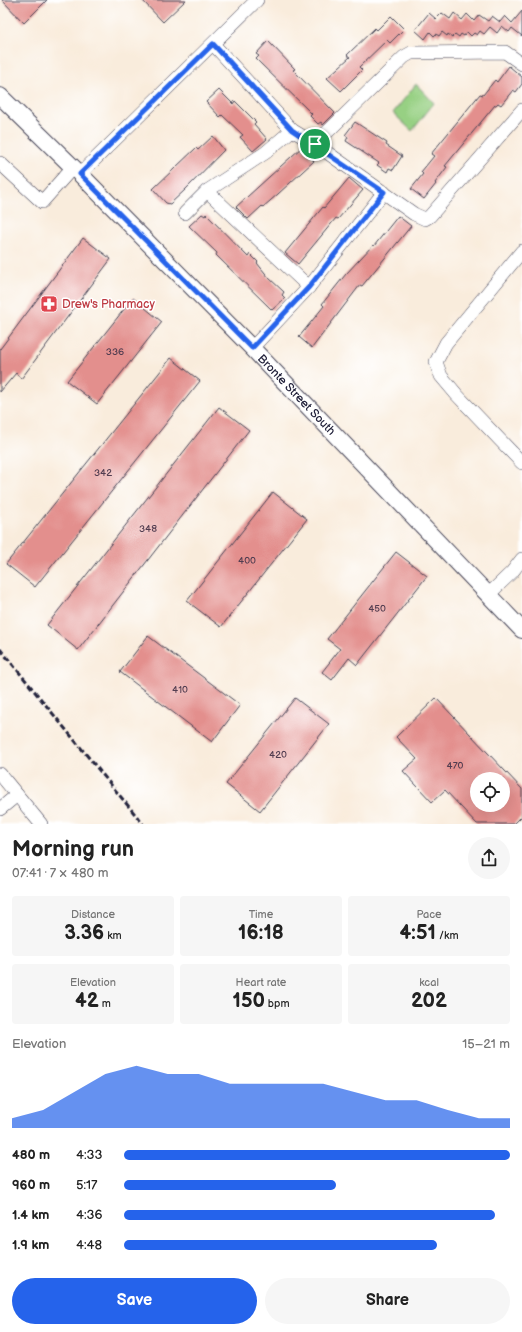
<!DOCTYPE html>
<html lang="en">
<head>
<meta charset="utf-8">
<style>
  body { margin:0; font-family:"Balsamiq Sans",sans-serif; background:#f6f6f6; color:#222; height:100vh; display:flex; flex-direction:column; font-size:15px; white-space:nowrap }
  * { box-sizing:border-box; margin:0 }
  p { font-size:13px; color:#767676 }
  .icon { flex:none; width:22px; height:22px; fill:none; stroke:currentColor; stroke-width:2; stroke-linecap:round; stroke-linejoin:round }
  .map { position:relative; height:824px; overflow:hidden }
  .drawer { display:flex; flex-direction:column; background:#fff; flex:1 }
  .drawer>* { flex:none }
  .controls { position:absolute; left:470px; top:772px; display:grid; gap:8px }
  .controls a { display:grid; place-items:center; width:40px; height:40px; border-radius:50%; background:#fff; box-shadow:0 4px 16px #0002; font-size:20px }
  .pin { position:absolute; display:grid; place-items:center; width:34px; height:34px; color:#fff; margin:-17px; border:2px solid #fff; border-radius:50%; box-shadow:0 1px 4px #0007 }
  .round { display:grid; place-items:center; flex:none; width:42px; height:42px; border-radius:21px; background:#f6f6f6 }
  .overview { display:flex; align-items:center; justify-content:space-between; height:68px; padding:0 12px }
  h1 { font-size:22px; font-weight:800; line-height:30px }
  .figures { display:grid; grid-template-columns:repeat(3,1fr); gap:6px; height:68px; padding:4px 12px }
  .figures div { display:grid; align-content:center; border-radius:4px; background:#f6f6f6; text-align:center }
  .figures b { font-size:20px; font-weight:800 }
  .figures small { font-size:11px; font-weight:400 }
  .figures p { font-size:11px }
  .chart { height:112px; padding:8px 12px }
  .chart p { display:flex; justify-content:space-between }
  .chart svg { width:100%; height:72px; margin-top:4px; fill:#2563eb; opacity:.7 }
  .cta { display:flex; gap:8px; margin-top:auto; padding:8px 12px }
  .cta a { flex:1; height:46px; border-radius:24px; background:#2563eb; color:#fff; font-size:16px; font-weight:800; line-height:46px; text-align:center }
  .cta a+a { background:#f6f6f6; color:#222 }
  ul { padding:0 12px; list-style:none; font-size:13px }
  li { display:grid; grid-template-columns:64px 48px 1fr; align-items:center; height:30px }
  li i { height:10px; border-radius:5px; background:#2563eb }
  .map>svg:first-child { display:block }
</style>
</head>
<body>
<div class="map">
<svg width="522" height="824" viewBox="0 0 522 824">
  <rect width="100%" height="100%" fill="#fff"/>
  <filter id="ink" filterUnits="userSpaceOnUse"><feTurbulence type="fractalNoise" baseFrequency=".025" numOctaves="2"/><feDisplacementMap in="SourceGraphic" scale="8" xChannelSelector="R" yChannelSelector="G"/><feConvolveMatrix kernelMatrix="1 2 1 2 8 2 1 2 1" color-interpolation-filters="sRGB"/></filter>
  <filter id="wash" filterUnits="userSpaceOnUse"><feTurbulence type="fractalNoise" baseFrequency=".012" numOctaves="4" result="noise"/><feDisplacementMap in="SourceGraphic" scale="16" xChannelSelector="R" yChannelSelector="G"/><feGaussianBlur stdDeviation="0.9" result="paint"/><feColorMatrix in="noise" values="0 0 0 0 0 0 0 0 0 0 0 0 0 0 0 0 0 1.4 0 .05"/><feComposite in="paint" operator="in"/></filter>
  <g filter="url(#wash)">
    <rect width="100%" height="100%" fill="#f9ecdc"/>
    <polygon fill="#97d083" stroke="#5c795f" points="416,84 434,103 412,131 393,113"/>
    <g id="blocks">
      <g fill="#e38f8d" fill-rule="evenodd">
        <polygon points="2,0 47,0 24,23"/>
        <polygon points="142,0 186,0 163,22"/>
        <polygon points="522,11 522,36 512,28 509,32 502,26 497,33 490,27 484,34 480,31 477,35 474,33 471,36 467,32 464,36 461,34 459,37 455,34 452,37 448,34 447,36 442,32 439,36 436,34 434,36 430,32 425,39 415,30 429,13 436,19 442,13 450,19 454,13 462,20 467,14 474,21 479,15 488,21 492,16 500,22 505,16 512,23"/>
        <polygon points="391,16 404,29 390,43 387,40 359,67 362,70 341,91 327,78 350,57 347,55 375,28 377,30"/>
        <polygon points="268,41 295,69 293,70 335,113 323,125 321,122 318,124 310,116 312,114 256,59 259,56 256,54"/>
        <polygon points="509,66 522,77 522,84 516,92 513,90 501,105 498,103 496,105 495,105 445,166 447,167 435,183 436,184 424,199 411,189 423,174 421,172 434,156 431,154 480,94 483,95 495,80 497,82"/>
        <polygon points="219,90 233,104 235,101 256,122 254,124 267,139 253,151 240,137 243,135 222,115 220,117 206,102"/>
        <polygon points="355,122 387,143 386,145 402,156 393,170 389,168 387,172 377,165 379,163 346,141 348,137 345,135"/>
        <polygon points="213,136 224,150 186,189 170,204 166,203 153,189 196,148 198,150"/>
        <polygon points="302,147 314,161 278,194 263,207 262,206 248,219 236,207"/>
        <polygon points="349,178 363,190 338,219 336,218 298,264 285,253 323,207 324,208"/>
        <polygon points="202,214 205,216 206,214 248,257 250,254 258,262 257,263 269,278 284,292 282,295 285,298 272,310 216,255 217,253 189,226"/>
        <polygon points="398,216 411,226 362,286 360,285 312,348 299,337 324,306 322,304 346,274 373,245 374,246"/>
        <polygon points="83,238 111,259 21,379 16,373 0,392 0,349"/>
        <polygon points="133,298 162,322 97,404 67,381"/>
        <polygon points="171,358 200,381 35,587 6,564"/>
        <polygon points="219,407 249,430 78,650 47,625"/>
        <polygon points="273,492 307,519 221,627 187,601"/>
        <polygon points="396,552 427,576 357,665 349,658 332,680 322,672 340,649 327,639"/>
        <polygon points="148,636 240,705 212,742 120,672"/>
        <polygon points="295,698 329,724 260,811 226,784"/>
        <path d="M436,698L522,789V816L514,824H477L445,790L432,802L403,771L417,759L396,737ZM477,779H503V805H477Z"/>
      </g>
    </g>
  </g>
  <g filter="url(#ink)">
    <use href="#blocks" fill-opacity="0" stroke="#424053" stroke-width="1"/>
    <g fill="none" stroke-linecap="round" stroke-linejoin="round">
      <g stroke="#424053" stroke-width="14">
        <g id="minor">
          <polyline points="213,44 292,130 315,144 414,214 425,219 430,216 522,110"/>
          <polyline points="315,144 404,57 411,53 505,52 522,64"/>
          <polyline points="0,163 42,202 73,167"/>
          <polyline points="80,174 257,0"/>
          <polyline points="207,191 309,287"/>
          <polyline points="185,213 207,191 265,153 292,130"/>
          <polyline points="522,251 446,343 436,362 441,376 457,395 522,463"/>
          <polyline points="252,348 309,287 384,192"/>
          <polyline points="488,595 512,572 522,559"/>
          <polyline points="0,774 41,824"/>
          <polyline points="0,809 17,795"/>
        </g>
      </g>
      <g stroke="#424053" stroke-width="18">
        <g id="major">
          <path id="s1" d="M0,96L80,174L252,348L522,630"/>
        </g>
      </g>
      <use href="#minor" stroke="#fff" stroke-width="13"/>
      <use href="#major" stroke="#fff" stroke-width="16"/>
      <polyline stroke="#22223b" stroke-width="3" stroke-dasharray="6 3" stroke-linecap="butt" points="0,649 143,824"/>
    </g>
  </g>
  <g fill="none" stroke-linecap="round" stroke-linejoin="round" filter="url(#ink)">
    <g stroke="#fff" stroke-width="8">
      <polygon id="route" points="213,44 292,130 384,192 309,287 252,348 80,174"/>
    </g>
    <use href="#route" stroke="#2563eb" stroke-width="5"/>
  </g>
  <defs>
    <g id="pharmacy-square" transform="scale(0.9)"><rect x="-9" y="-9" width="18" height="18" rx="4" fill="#e0444e" stroke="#fff"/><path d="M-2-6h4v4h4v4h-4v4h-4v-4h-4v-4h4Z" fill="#fff"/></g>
  </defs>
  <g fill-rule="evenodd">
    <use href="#pharmacy-square" x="49" y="304"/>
  </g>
  <g text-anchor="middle" stroke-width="3" stroke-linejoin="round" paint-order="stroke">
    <g font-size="10" fill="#523d50">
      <text x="115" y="355">336</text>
      <text x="103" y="476">342</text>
      <text x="148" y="532">348</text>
      <text x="247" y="564">400</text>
      <text x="377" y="612">450</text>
      <text x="180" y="693">410</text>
      <text x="278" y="758">420</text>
      <text x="455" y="769">470</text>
    </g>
    <g font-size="12" fill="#be3a42" stroke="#fff" text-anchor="start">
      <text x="62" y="308">Drew's Pharmacy</text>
    </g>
    <g font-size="12" fill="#22223b" stroke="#fff">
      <text dy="4" stroke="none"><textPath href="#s1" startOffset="421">Bronte Street South</textPath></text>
    </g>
  </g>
</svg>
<div class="controls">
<a><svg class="icon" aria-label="locate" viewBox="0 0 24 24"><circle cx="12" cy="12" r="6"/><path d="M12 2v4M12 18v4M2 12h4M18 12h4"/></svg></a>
</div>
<div class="pin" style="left:315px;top:144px;background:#1e9e55"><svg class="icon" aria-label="arrive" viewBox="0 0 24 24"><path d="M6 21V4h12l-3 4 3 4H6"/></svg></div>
</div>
<section class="drawer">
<div class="overview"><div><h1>Morning run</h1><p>07:41 · 7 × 480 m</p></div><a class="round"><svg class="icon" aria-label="share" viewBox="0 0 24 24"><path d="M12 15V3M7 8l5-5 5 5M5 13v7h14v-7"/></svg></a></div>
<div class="figures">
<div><p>Distance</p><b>3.36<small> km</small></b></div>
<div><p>Time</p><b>16:18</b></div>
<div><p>Pace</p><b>4:51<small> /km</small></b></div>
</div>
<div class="figures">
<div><p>Elevation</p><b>42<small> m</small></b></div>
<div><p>Heart rate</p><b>150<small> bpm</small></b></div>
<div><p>kcal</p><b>202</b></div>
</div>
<div class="chart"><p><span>Elevation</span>15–21 m</p>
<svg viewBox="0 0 160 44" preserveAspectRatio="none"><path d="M0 44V38L10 33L20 22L30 11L40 6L50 11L60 11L70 17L80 17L90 17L100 17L110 22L120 27L130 27L140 33L150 38L160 38V44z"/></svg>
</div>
<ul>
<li><b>480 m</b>4:33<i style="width:100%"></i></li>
<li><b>960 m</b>5:17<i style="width:55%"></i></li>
<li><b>1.4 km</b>4:36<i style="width:96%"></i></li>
<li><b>1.9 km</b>4:48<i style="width:81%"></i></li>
</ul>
<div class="cta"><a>Save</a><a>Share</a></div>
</section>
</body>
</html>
